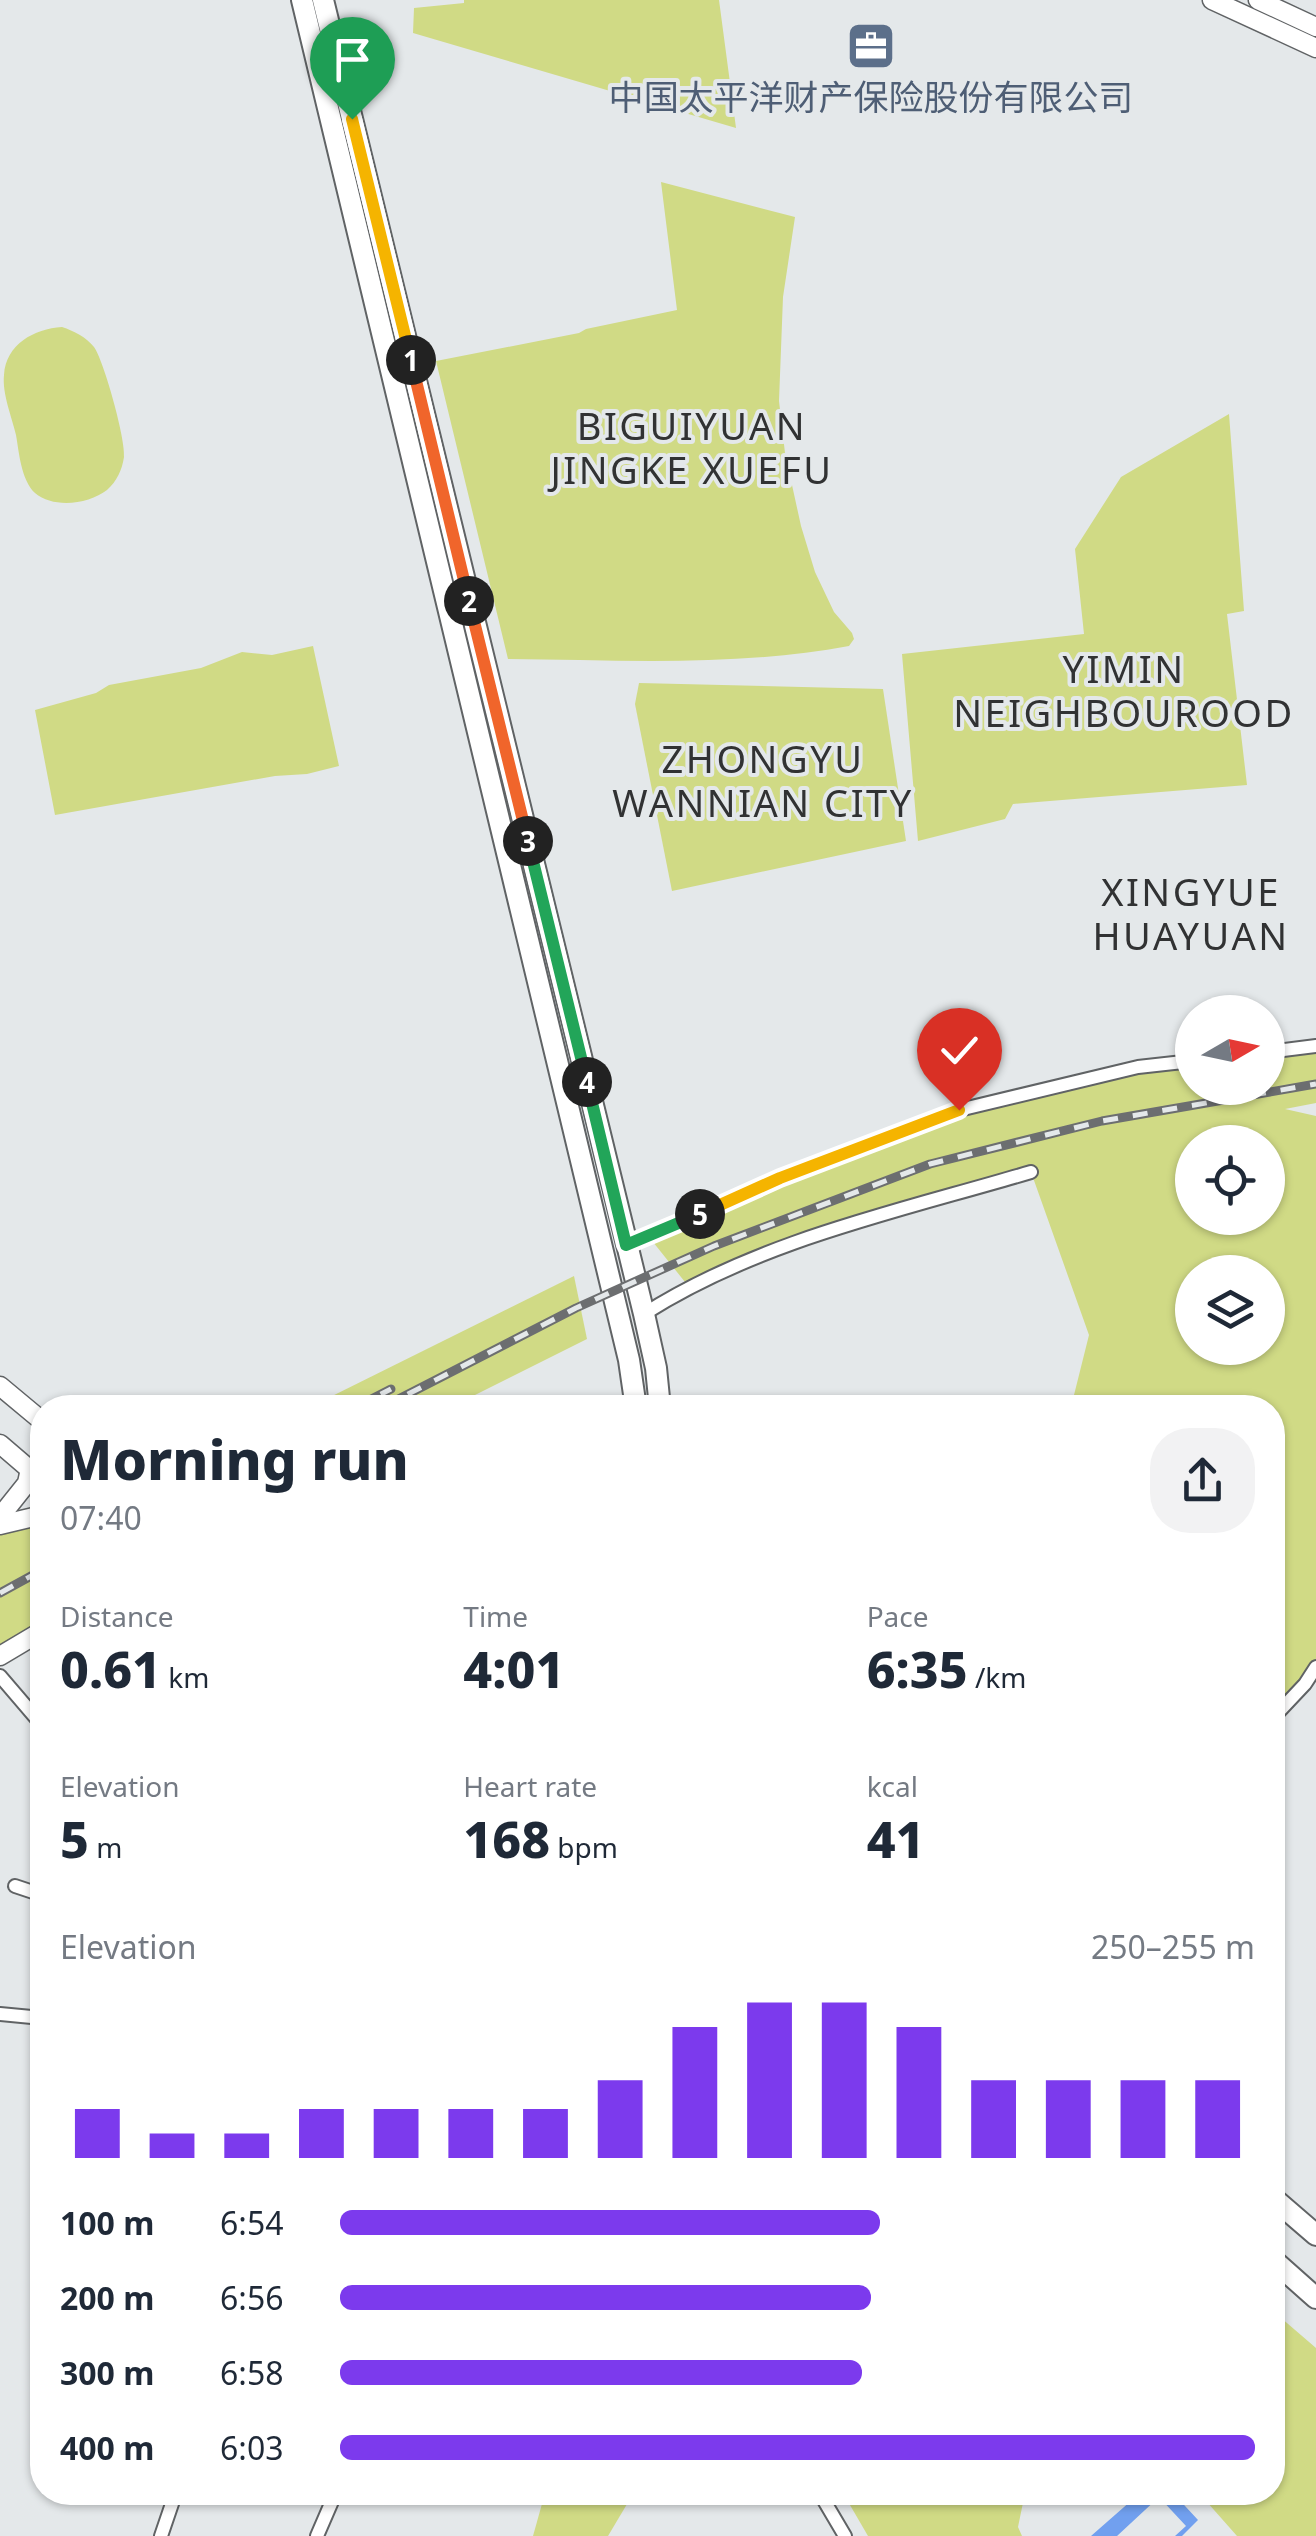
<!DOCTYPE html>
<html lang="en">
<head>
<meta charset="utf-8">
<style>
  body { margin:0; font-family:"Noto Sans","Noto Sans SC",sans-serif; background:#f2f2f3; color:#1f2937; height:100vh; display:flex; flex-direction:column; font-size:38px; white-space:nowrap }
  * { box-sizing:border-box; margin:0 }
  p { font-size:32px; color:#747a83 }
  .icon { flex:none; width:55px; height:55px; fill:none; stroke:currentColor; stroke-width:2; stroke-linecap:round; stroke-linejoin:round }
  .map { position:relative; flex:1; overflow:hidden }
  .panel { position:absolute; left:30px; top:1395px; width:1255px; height:1110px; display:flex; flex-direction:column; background:#fff; border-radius:40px; box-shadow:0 2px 8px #0004 }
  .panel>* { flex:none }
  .needle { width:65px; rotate:81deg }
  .fabs { position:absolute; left:1175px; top:995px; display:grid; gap:20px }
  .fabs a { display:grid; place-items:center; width:110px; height:110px; border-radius:50%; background:#fff; box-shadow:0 2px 8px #0004; font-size:50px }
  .pin { position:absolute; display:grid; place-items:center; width:85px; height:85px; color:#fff; margin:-102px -42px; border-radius:50% 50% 50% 0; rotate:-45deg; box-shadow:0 0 10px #0007 }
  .pin .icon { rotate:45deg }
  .km { position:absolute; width:50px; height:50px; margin:-25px; border-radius:50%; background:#222; color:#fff; font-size:28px; line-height:50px; text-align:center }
  .round { display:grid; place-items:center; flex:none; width:105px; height:105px; border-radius:40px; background:#f2f2f3 }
  .headline { display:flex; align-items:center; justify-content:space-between; height:170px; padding:0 30px }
  h1 { font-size:55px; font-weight:800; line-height:75px }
  .stats { display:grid; grid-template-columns:repeat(3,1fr); gap:15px; height:170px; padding:10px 30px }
  .stats div { display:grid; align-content:center }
  .stats b { font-size:50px; font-weight:800 }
  .stats small { font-size:28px; font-weight:400 }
  .stats p { font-size:28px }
  .chart { height:280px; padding:20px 30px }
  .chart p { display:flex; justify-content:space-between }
  .chart svg { width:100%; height:180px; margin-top:10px; stroke:#7c3aed; stroke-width:6 }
  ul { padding:0 30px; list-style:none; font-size:32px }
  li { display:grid; grid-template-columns:160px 120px 1fr; align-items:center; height:75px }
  li i { height:25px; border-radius:12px; background:#7c3aed }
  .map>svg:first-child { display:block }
</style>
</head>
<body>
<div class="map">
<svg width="1316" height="2536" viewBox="0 0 1316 2536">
  <rect width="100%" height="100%" fill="#e4e8ea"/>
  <g fill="#d0da85" fill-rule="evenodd">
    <polygon points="464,0 719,0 736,128 413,33 414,8 464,3"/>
    <path d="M661,182L795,217L783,297L779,401L785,453L801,526L815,572L834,612L852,633L854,639L849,646C737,667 621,660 508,659L436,361L579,333L586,329L677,310Z"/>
    <path d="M62,327C74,331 86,337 94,347C104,361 126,440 124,457C122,470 117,481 107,490C89,504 54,509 35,493C21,480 19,452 16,435C12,417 2,394 4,375C6,344 34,329 62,327Z"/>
    <polygon points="1229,414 1244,611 1227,614 1247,785 1013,804 1005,819 918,841 902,654 1084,634 1075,549 1121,477"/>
    <polygon points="313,646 339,766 307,774 275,776 55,815 35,710 96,693 109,685 201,668 242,652 272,655"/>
    <polygon points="639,683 883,689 906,841 672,891 635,704"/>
    <path d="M1316,1053V1103L1285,1109L1316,1116V1663L1273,1717L1272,1408L1071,1407L1089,1335L1031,1172L787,1243L689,1287L649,1237L959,1110L1138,1067L1192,1063V1088H1268V1057ZM1192,1142H1268V1218H1192ZM1192,1272H1268V1348H1192Z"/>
    <polygon points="574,1276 587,1339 451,1407 310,1407"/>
    <polygon points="42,1515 42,1631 0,1656 0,1525"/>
    <polygon points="1273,2311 1316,2348 1316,2536 1237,2536 1199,2493 1272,2492"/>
    <polygon points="629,2492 633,2494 608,2536 533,2536 545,2493"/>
    <polygon points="843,2493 1025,2493 1018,2527 1022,2536 868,2536"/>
  </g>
  <polygon fill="#71a0ef" points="1140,2493 1152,2493 1155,2496 1160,2493 1173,2493 1198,2520 1182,2536 1175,2536 1186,2526 1159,2497 1117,2536 1091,2536"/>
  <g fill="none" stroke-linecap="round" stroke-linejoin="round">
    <g stroke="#606365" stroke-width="16">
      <g id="street">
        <polyline points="1268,1052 1316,1046"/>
        <polyline points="627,1245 781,1178 959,1110 1138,1067 1192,1061"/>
        <path d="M644,1314C760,1240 900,1211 1031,1172"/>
        <polyline points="0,1676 42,1725"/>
        <polyline points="1272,1719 1305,1684 1316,1667"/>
        <polyline points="15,1886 42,1895"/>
        <polyline points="0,2014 42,2018"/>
        <polyline points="819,2492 845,2536"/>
        <polyline points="161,2536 176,2492"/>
        <polyline points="317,2536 336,2492"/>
      </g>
    </g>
    <g stroke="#606365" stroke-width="21">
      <g id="secondary">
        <polyline points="1212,0 1316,48"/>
        <polyline points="1258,0 1316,27"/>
        <polyline points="0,1386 42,1421"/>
        <polyline points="0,1444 42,1480"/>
        <polyline points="0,1517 27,1483 30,1469"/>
        <polyline points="0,1525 42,1515"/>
        <polyline points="0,1656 42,1631"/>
      </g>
    </g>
    <g stroke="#606365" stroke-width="24">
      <g id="primary">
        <polyline points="302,0 629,1360 636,1408"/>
        <polyline points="323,0 644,1314 656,1368 660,1408"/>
        <polyline points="1272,2197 1316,2235"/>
        <polyline points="1272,2259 1316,2298"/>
      </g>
    </g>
    <use href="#street" stroke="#fff" stroke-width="12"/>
    <use href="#secondary" stroke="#fff" stroke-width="18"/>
    <use href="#primary" stroke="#fff" stroke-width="20"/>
    <g stroke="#6c6e70" stroke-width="9">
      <g id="rail">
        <polyline points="354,1408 391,1389"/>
        <polyline points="381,1408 576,1308 714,1246 930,1164 1102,1121 1316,1084"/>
        <polyline points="0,1593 42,1570"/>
      </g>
    </g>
    <use href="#rail" stroke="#e4e8ea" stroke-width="5" stroke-dasharray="15" stroke-linecap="butt"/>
  </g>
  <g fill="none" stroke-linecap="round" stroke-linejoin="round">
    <g stroke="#fff" stroke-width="20">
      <polyline id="split-1" points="352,119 411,360"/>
    </g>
    <g stroke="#fff" stroke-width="20">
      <polyline id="split-2" points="411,360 469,601"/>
    </g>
    <g stroke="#fff" stroke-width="20">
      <polyline id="split-3" points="469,601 528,841"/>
    </g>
    <g stroke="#fff" stroke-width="20">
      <polyline id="split-4" points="528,841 587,1082"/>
    </g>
    <g stroke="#fff" stroke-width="20">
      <polyline id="split-5" points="587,1082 626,1245 700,1214"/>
    </g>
    <g stroke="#fff" stroke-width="20">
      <polyline id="split-6" points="700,1214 780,1178 959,1110"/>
    </g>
    <use href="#split-1" stroke="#f5b400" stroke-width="12"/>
    <use href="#split-2" stroke="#f0652b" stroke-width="12"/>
    <use href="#split-3" stroke="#f0652b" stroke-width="12"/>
    <use href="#split-4" stroke="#22a559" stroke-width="12"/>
    <use href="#split-5" stroke="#22a559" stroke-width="12"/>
    <use href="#split-6" stroke="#f5b400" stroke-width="12"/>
  </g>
  <defs>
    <g id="office-square" transform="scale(2.5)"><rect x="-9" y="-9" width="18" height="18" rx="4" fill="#5c6f8a" stroke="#e4e8ea"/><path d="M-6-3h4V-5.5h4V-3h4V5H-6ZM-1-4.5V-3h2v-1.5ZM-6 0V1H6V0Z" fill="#fff"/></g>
  </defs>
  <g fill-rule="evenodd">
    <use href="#office-square" x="871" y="46"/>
  </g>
  <g text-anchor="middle" stroke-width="8" stroke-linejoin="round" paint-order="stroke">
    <g font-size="35" fill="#4e5e75" stroke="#e4e8ea">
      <text x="871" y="110">中国太平洋财产保险股份有限公司</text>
    </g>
    <g font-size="38" letter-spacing="2.5" fill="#313233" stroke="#e4e8ea">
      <text x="692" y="440">BIGUIYUAN<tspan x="692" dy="44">JINGKE XUEFU</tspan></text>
      <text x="1124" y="683">YIMIN<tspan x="1124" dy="44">NEIGHBOUROOD</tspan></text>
      <text x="763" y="773">ZHONGYU<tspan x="763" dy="44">WANNIAN CITY</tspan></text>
      <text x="1191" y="906">XINGYUE<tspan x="1191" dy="44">HUAYUAN</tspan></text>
    </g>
  </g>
</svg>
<div class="fabs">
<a><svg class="needle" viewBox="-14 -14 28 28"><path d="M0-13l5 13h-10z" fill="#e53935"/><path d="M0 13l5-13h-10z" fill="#747a83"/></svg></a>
<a><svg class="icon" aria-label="locate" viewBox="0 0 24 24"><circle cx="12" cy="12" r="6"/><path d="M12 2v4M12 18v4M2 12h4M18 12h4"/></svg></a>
<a><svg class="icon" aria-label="layers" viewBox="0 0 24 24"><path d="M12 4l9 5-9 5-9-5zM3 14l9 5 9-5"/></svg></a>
</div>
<div class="pin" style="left:352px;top:119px;background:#1e9e55"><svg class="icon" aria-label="arrive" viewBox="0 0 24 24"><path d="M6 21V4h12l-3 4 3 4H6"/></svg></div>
<div class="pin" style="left:959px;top:1110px;background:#d93025"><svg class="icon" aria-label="check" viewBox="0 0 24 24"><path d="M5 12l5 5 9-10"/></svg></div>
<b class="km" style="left:411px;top:360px">1</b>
<b class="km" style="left:469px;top:601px">2</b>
<b class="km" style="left:528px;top:841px">3</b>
<b class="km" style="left:587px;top:1082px">4</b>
<b class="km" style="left:700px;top:1214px">5</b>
<section class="panel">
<div class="headline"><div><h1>Morning run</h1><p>07:40</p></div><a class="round"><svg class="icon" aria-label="share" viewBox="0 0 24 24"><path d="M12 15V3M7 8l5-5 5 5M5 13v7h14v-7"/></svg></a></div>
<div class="stats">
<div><p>Distance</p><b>0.61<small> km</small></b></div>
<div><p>Time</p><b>4:01</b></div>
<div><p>Pace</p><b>6:35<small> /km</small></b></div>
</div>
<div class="stats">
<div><p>Elevation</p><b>5<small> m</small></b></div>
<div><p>Heart rate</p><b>168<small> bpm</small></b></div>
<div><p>kcal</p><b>41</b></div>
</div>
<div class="chart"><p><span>Elevation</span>250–255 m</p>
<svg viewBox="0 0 160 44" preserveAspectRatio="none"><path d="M5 44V32M15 44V38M25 44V38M35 44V32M45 44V32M55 44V32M65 44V32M75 44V25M85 44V12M95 44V6M105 44V6M115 44V12M125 44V25M135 44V25M145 44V25M155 44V25"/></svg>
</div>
<ul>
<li><b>100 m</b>6:54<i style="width:59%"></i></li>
<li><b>200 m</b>6:56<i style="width:58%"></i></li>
<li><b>300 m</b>6:58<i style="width:57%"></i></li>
<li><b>400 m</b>6:03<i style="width:100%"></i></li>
</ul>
</section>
</div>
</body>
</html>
